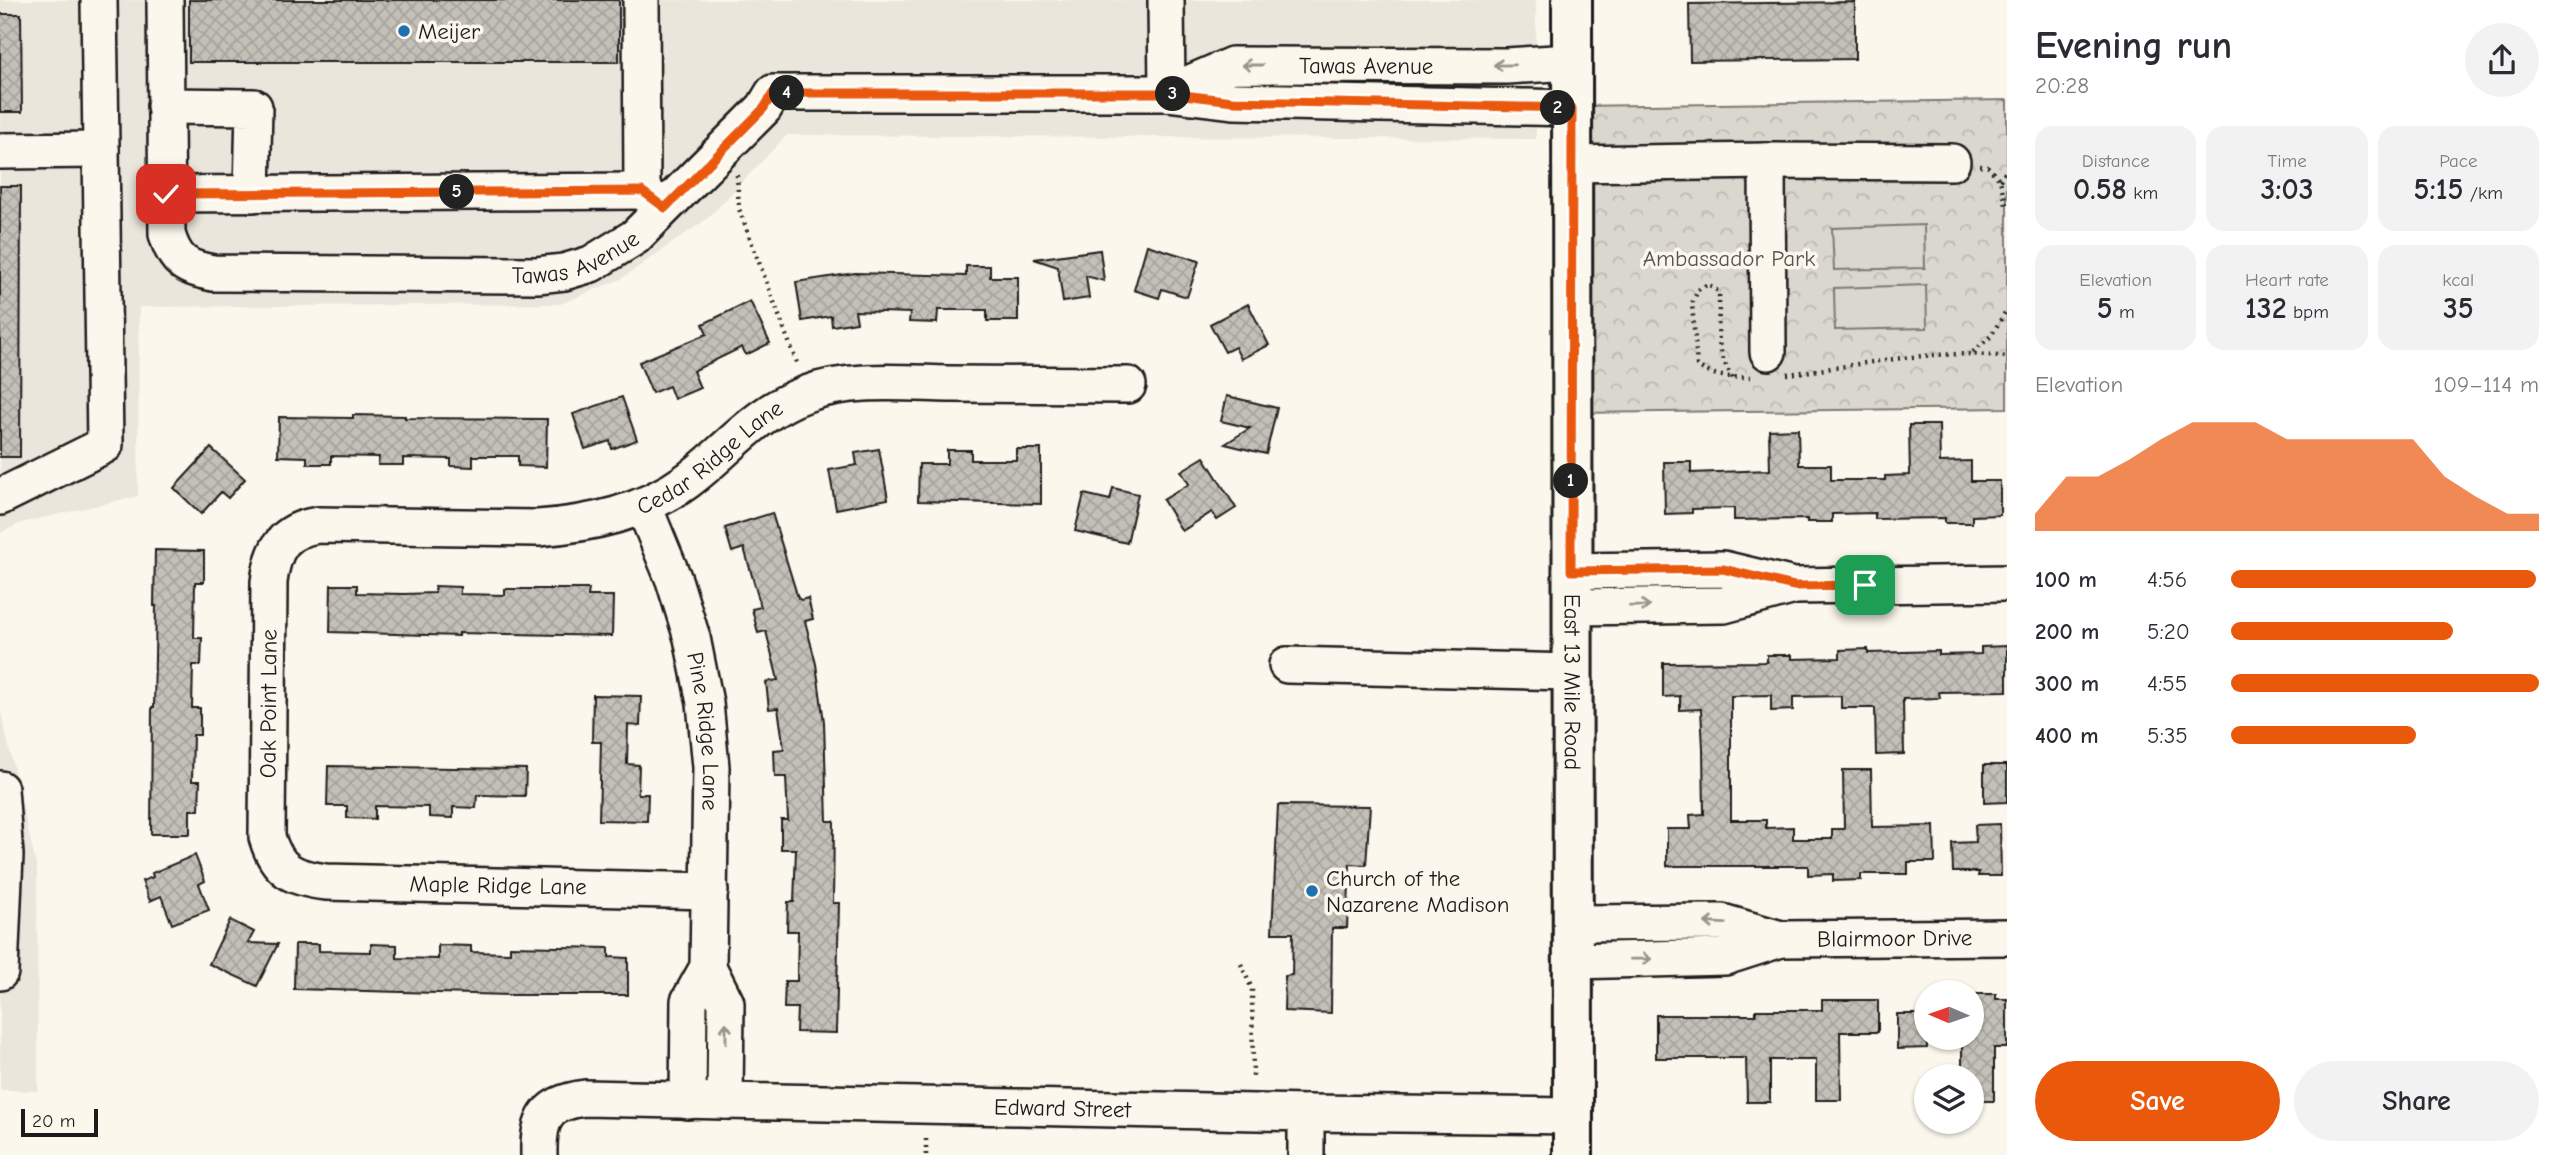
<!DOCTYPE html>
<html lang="en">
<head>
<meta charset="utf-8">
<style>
  body { margin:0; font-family:"Comic Neue",sans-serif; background:#f2f2f3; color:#2b2b33; height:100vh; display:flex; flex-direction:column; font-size:26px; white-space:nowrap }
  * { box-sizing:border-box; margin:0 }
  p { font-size:23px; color:#7c7c81 }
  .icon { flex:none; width:38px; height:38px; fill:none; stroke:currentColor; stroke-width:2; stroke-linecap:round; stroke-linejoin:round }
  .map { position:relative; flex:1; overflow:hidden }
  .side { display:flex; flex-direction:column; background:#fff; width:560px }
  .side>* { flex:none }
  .needle { width:46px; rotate:272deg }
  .tools { position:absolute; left:1914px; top:980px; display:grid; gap:14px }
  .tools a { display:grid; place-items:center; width:70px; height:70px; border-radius:50%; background:#fff; box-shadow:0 2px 5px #0004; font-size:35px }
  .scale { position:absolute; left:21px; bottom:18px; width:77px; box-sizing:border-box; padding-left:7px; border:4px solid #1c1c1c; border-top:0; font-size:19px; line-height:24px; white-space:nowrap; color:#1c1c1c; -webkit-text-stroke:5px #fbf7ec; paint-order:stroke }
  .pin { position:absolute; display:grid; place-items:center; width:60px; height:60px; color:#fff; margin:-30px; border-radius:14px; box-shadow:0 4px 10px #0006 }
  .km { position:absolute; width:35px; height:35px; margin:-18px; border-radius:50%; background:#222; color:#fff; font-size:19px; line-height:35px; text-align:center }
  .round { display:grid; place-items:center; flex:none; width:74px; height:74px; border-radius:37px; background:#f2f2f3 }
  .summary { display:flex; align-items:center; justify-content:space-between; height:119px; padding:0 28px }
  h1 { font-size:38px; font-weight:800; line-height:52px }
  .stats { display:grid; grid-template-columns:repeat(3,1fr); gap:10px; height:119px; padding:7px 28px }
  .stats div { display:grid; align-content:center; border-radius:18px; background:#f2f2f3; text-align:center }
  .stats b { font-size:30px; font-weight:800 }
  .stats small { font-size:19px; font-weight:400 }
  .stats p { font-size:19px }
  .chart { height:196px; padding:14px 28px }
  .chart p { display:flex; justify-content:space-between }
  .chart svg { width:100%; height:126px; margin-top:7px; fill:#ea580c; opacity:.7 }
  .primary-button { display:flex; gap:14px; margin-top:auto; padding:14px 28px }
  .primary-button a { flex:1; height:80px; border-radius:42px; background:#ea580c; color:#fff; font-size:28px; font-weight:800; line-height:80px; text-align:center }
  .primary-button a+a { background:#f2f2f3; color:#2b2b33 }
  ul { padding:0 28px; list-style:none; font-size:23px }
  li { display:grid; grid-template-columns:112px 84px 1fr; align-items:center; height:52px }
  li i { height:18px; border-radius:9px; background:#ea580c }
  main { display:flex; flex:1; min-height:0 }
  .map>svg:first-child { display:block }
</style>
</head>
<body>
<main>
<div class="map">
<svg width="2007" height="1155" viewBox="0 0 2007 1155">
  <defs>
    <pattern id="park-crowns" width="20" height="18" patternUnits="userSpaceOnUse" patternTransform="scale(1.75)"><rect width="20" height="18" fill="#dad7ce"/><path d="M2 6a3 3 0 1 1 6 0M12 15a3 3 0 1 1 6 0" fill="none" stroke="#bab8b0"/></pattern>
    <pattern id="building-cross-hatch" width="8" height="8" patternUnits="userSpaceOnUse" patternTransform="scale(1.75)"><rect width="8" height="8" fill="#c3c0b8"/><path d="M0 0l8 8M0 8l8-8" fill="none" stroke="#a7a49e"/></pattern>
  </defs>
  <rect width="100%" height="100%" fill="#fbf7ec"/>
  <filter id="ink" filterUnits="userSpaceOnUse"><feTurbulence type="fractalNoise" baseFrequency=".0143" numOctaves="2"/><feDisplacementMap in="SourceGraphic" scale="14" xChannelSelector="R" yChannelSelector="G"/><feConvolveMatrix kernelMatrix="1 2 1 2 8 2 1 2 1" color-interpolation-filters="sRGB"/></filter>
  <g filter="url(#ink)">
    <g fill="#eae6dc">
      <polygon points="0,0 1536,0 1536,139 787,135 708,218 621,279 560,304 139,307 138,496 21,523 0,533"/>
      <polygon points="0,708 37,869 38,1091 0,1090"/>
    </g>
    <polygon fill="url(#park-crowns)" stroke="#7b7a75" stroke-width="2" points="2007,100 2007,408 1575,413 1575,106"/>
    <g fill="#dad7ce" stroke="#7b7a75" stroke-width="2">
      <polygon points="1924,225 1925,268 1834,270 1832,228"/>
      <polygon points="1926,285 1927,328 1835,330 1834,288"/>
    </g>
    <g fill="url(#building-cross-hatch)" stroke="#1c1c1c" stroke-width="2">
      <rect x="189" y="0" width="430" height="62"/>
      <polygon points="1855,2 1855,59 1690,61 1689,4"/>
      <polygon points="0,14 21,14 22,112 0,112"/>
      <polygon points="0,186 21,186 20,457 0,457"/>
      <polygon points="1147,245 1199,261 1187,297 1162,289 1159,298 1134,290"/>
      <polygon points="1100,250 1104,281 1086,276 1089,298 1063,302 1058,267 1034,259"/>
      <polygon points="966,266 990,266 990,277 1018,277 1018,321 987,321 987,310 938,310 937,323 909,322 910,313 855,311 857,322 832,326 831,316 802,321 796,282 855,273 966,276"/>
      <polygon points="750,301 770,343 746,355 742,347 693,371 700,388 674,399 669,386 652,393 639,362 707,334 703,324"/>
      <polygon points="1248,304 1269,345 1241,359 1235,347 1225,352 1210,324"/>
      <polygon points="1227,396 1277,408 1266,454 1225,444 1250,428 1221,421"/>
      <polygon points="622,397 637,440 612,449 610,441 585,449 573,414"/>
      <polygon points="353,415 405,416 405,418 547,419 546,467 518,466 518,456 473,456 473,467 451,466 451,459 403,458 403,465 378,465 379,457 331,456 331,464 307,464 307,457 278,456 279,417 353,418"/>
      <polygon points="1909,425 1939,425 1940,462 1971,461 1971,481 2000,481 2000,515 1972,516 1972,523 1945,523 1945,518 1875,519 1875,513 1832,514 1832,522 1807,522 1807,519 1734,520 1734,508 1692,509 1692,513 1665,514 1664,462 1691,462 1691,473 1770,470 1769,430 1798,429 1799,465 1831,465 1831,480 1885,480 1885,476 1910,475"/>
      <polygon points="211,448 245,479 228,498 221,492 201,514 174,488"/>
      <polygon points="879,449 888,499 836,509 829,470 857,465 855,453"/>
      <polygon points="1016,449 1041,449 1041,504 918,501 919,464 947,464 947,450 971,450 971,460 1016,460"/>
      <polygon points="1204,457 1236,508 1217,520 1212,512 1182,531 1163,500 1189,484 1181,471"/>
      <polygon points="1113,488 1138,494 1127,543 1075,531 1084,494 1110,500"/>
      <polygon points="772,513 798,598 801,600 808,598 813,619 805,621 816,664 824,722 827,821 834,821 833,903 839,903 836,1033 796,1032 797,1008 784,1008 785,981 797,981 798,931 787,931 788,902 794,902 796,849 781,849 781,820 788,820 786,777 775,777 774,750 784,749 778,708 769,709 766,682 778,680 766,631 758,633 752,609 761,607 744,548 732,552 725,528"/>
      <polygon points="155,550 204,551 204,582 195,582 194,638 202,638 201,665 193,665 192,708 200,708 200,735 193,735 192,781 200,781 199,810 190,810 190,834 151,834 152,707 154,707 156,606 154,606"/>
      <polygon points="331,585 357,585 357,593 404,594 435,593 435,586 460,587 460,594 505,595 505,589 589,589 588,596 613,596 612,636 459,633 459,636 330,632"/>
      <polygon points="2007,646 2007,691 1939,692 1940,698 1903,699 1904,754 1876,755 1875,708 1841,708 1841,696 1793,697 1793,710 1771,711 1771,695 1731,696 1731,820 1766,820 1766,828 1793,827 1793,839 1832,839 1832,829 1844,829 1843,770 1871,770 1872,827 1934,826 1935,862 1908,862 1908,874 1861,874 1861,880 1833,881 1833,874 1808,875 1808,866 1667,866 1667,829 1691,829 1690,815 1704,814 1703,749 1701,709 1680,710 1680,696 1663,697 1663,663 1767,662 1767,655 1792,655 1792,659 1840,658 1840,650 1868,649 1868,653 1939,651 1939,655 1981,654 1981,647"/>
      <polygon points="593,695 641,696 640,726 628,725 627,764 639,765 638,794 648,794 647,821 599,820 601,742 592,742"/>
      <polygon points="1984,765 2007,765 2007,802 1984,803"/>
      <polygon points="328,766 526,769 525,796 477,795 476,808 453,807 453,818 429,817 429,807 375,806 375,819 347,818 347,806 327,806"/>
      <polygon points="1278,805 1370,806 1366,865 1350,864 1347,928 1332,928 1331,1013 1284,1011 1285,976 1292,975 1293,933 1272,933"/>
      <polygon points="2000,824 2001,876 1978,876 1979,872 1953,872 1952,843 1976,842 1975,825"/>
      <polygon points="195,855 205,881 199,884 209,910 172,924 161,896 150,901 142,881 153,877 152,873"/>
      <polygon points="230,920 254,932 248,943 278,944 257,986 209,964"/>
      <polygon points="295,944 319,944 319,951 371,952 371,944 397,945 397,958 438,959 438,945 471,946 471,952 510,953 510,946 609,948 609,957 628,958 628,995 510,995 294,989"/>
      <polygon points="1972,994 1996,994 1996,999 2007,999 2007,1048 1994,1048 1994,1101 1972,1101 1972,1076 1962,1076 1962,1038 1972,1038"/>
      <polygon points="1822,1000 1878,1000 1878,1032 1840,1032 1841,1100 1816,1100 1816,1060 1770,1060 1770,1102 1747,1102 1746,1058 1656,1058 1656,1015 1756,1015 1756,1010 1822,1010"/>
      <polygon points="1897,1014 1927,1014 1927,1048 1897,1049"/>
    </g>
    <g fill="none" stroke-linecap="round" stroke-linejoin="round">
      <g stroke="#1c1c1c" stroke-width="40">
        <g id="minor">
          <path id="s1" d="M165,0L167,234C175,262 186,268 213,273L537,275L564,272L591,264L635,237L764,108L773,93H1167L1233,101L1572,108"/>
          <polyline points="641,0 642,191 660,204"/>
          <polyline points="1166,0 1167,93"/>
          <path id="s2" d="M1167,93L1232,65L1506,66L1572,62"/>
          <polyline points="165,106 254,107 252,194"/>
          <polyline points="0,151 101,150"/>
          <polyline points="1767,161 1768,352"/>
          <polyline points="1571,164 1767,161 1952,162"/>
          <polyline points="166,194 642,191"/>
          <polyline points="0,497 105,445 99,0"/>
          <path id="s3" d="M644,507L674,580L692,638L705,703L711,767L708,967L689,1001L688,1101"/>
          <polyline points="1571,571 1723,569 1794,586 2007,583"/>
          <polyline points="1572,607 1724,605 1791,587"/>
          <polyline points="1287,665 1572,672"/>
          <polyline points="0,789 5,855 0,972"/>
          <path id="s4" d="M710,891L326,882C293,878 277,871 267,837L269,582C273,548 284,530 318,525L538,528C591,524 643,513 687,481C729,450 755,412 806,394C849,378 902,383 948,384C1008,384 1068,385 1128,385"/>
          <path id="s5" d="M1573,923L1722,922L1781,939L2007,937"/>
          <polyline points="1573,961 1725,957 1781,939"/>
          <polyline points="708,967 726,1003 725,1101"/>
          <polyline points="1306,1113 1306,1155"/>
          <path id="s6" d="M539,1155C538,1117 547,1103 585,1098L1306,1113L1573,1116"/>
        </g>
      </g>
      <g stroke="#1c1c1c" stroke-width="44">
        <g id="major">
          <path id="s7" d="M1572,0L1573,1155"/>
        </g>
      </g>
      <g stroke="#1c1c1c" stroke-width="4.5" stroke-dasharray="2 5" stroke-linecap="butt">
        <polyline points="1980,166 1988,167 2000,180 2007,209"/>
        <polyline points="737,175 739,209 798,366"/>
        <polyline points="2000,180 2007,169"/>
        <polyline points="1973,352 1991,336 2007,309"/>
        <path d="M1787,374C1859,366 1934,347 2007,357"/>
        <path d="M1733,378C1712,345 1720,328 1719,292L1708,284L1698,290L1692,304L1697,365C1711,377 1732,378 1750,377"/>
        <polyline points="1241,964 1252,989 1253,1080"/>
        <polyline points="926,1155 926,1135"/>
      </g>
      <use href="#minor" stroke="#fbf7ec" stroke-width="35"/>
      <use href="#major" stroke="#fbf7ec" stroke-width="38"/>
    </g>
    <defs><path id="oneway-shaft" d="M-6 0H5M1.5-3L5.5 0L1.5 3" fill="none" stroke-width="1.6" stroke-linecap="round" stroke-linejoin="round" transform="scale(1.75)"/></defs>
    <g stroke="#97948e">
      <use href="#oneway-shaft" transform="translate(1252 65) rotate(-180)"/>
      <use href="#oneway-shaft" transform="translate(1504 65) rotate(179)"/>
      <use href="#oneway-shaft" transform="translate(1640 606) rotate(-1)"/>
      <use href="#oneway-shaft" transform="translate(1715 923) rotate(-177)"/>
      <use href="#oneway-shaft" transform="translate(1641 959) rotate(-1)"/>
      <use href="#oneway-shaft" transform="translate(726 1033) rotate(-90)"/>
    </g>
  </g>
  <g fill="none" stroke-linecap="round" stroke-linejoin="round" filter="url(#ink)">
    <g stroke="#fff" stroke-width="14">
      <polyline id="route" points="166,194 642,191 665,208 764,108 773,93 1167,93 1233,101 1572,108 1571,571 1723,569 1794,586 1865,585"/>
    </g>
    <use href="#route" stroke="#ea580c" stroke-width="9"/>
  </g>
  <g fill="#1f6fb2" stroke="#fbf7ec" stroke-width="2.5">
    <circle cx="404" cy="31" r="7"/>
    <circle cx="1312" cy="891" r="7"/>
  </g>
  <g text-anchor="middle" stroke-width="7" stroke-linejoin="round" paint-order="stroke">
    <g font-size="23" fill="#1c1c1c" stroke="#fbf7ec" text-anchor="start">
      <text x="418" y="39">Meijer</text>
      <text x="1326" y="886">Church of the<tspan x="1326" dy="26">Nazarene Madison</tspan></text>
    </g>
    <g font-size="23" fill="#1c1c1c" stroke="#fbf7ec">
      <text dy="8" stroke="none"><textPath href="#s2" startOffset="205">Tawas Avenue</textPath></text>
      <text dy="8" stroke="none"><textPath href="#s1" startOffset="665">Tawas Avenue</textPath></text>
      <text dy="8" stroke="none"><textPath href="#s4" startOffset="1213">Cedar Ridge Lane</textPath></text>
      <text dy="8" stroke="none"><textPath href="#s7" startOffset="682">East 13 Mile Road</textPath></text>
      <text dy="8" stroke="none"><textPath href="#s4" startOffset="598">Oak Point Lane</textPath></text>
      <text dy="8" stroke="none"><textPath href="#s3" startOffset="234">Pine Ridge Lane</textPath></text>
      <text transform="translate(498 885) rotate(1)" y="8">Maple Ridge Lane</text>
      <text dy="8" stroke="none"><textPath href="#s5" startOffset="324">Blairmoor Drive</textPath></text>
      <text dy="8" stroke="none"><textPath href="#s6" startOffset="562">Edward Street</textPath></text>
    </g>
    <g font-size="23" fill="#555451" stroke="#fbf7ec">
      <text x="1729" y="266">Ambassador Park</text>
    </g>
  </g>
</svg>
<div class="tools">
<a><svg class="needle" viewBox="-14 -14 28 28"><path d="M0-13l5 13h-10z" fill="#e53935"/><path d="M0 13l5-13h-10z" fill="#7c7c81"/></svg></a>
<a><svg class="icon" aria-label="layers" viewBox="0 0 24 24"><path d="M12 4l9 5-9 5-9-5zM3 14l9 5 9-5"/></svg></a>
</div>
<div class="scale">20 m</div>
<div class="pin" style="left:1865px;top:585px;background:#1e9e55"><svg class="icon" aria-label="arrive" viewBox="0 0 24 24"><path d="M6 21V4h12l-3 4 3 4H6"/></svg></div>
<div class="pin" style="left:166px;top:194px;background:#d93025"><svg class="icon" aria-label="check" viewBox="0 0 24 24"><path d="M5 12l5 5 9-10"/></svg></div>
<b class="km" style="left:1571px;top:481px">1</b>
<b class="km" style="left:1558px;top:108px">2</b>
<b class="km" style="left:1173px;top:94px">3</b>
<b class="km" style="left:787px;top:93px">4</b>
<b class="km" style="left:457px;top:192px">5</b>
</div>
<section class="side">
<div class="summary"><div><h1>Evening run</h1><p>20:28</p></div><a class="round"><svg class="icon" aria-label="share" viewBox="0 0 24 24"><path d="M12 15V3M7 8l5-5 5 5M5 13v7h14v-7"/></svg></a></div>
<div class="stats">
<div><p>Distance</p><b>0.58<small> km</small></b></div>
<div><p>Time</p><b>3:03</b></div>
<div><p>Pace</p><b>5:15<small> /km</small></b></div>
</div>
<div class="stats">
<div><p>Elevation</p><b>5<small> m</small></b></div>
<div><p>Heart rate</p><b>132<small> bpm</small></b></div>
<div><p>kcal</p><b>35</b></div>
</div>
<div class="chart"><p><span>Elevation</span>109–114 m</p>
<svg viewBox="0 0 160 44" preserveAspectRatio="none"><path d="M0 44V38L10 25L20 25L30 19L40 12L50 6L60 6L70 6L80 12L90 12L100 12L110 12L120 12L130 25L140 32L150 38L160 38V44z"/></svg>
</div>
<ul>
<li><b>100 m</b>4:56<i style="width:99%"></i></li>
<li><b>200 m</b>5:20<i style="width:72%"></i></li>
<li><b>300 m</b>4:55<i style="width:100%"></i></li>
<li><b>400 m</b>5:35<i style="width:60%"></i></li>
</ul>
<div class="primary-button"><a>Save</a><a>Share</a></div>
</section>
</main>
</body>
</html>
